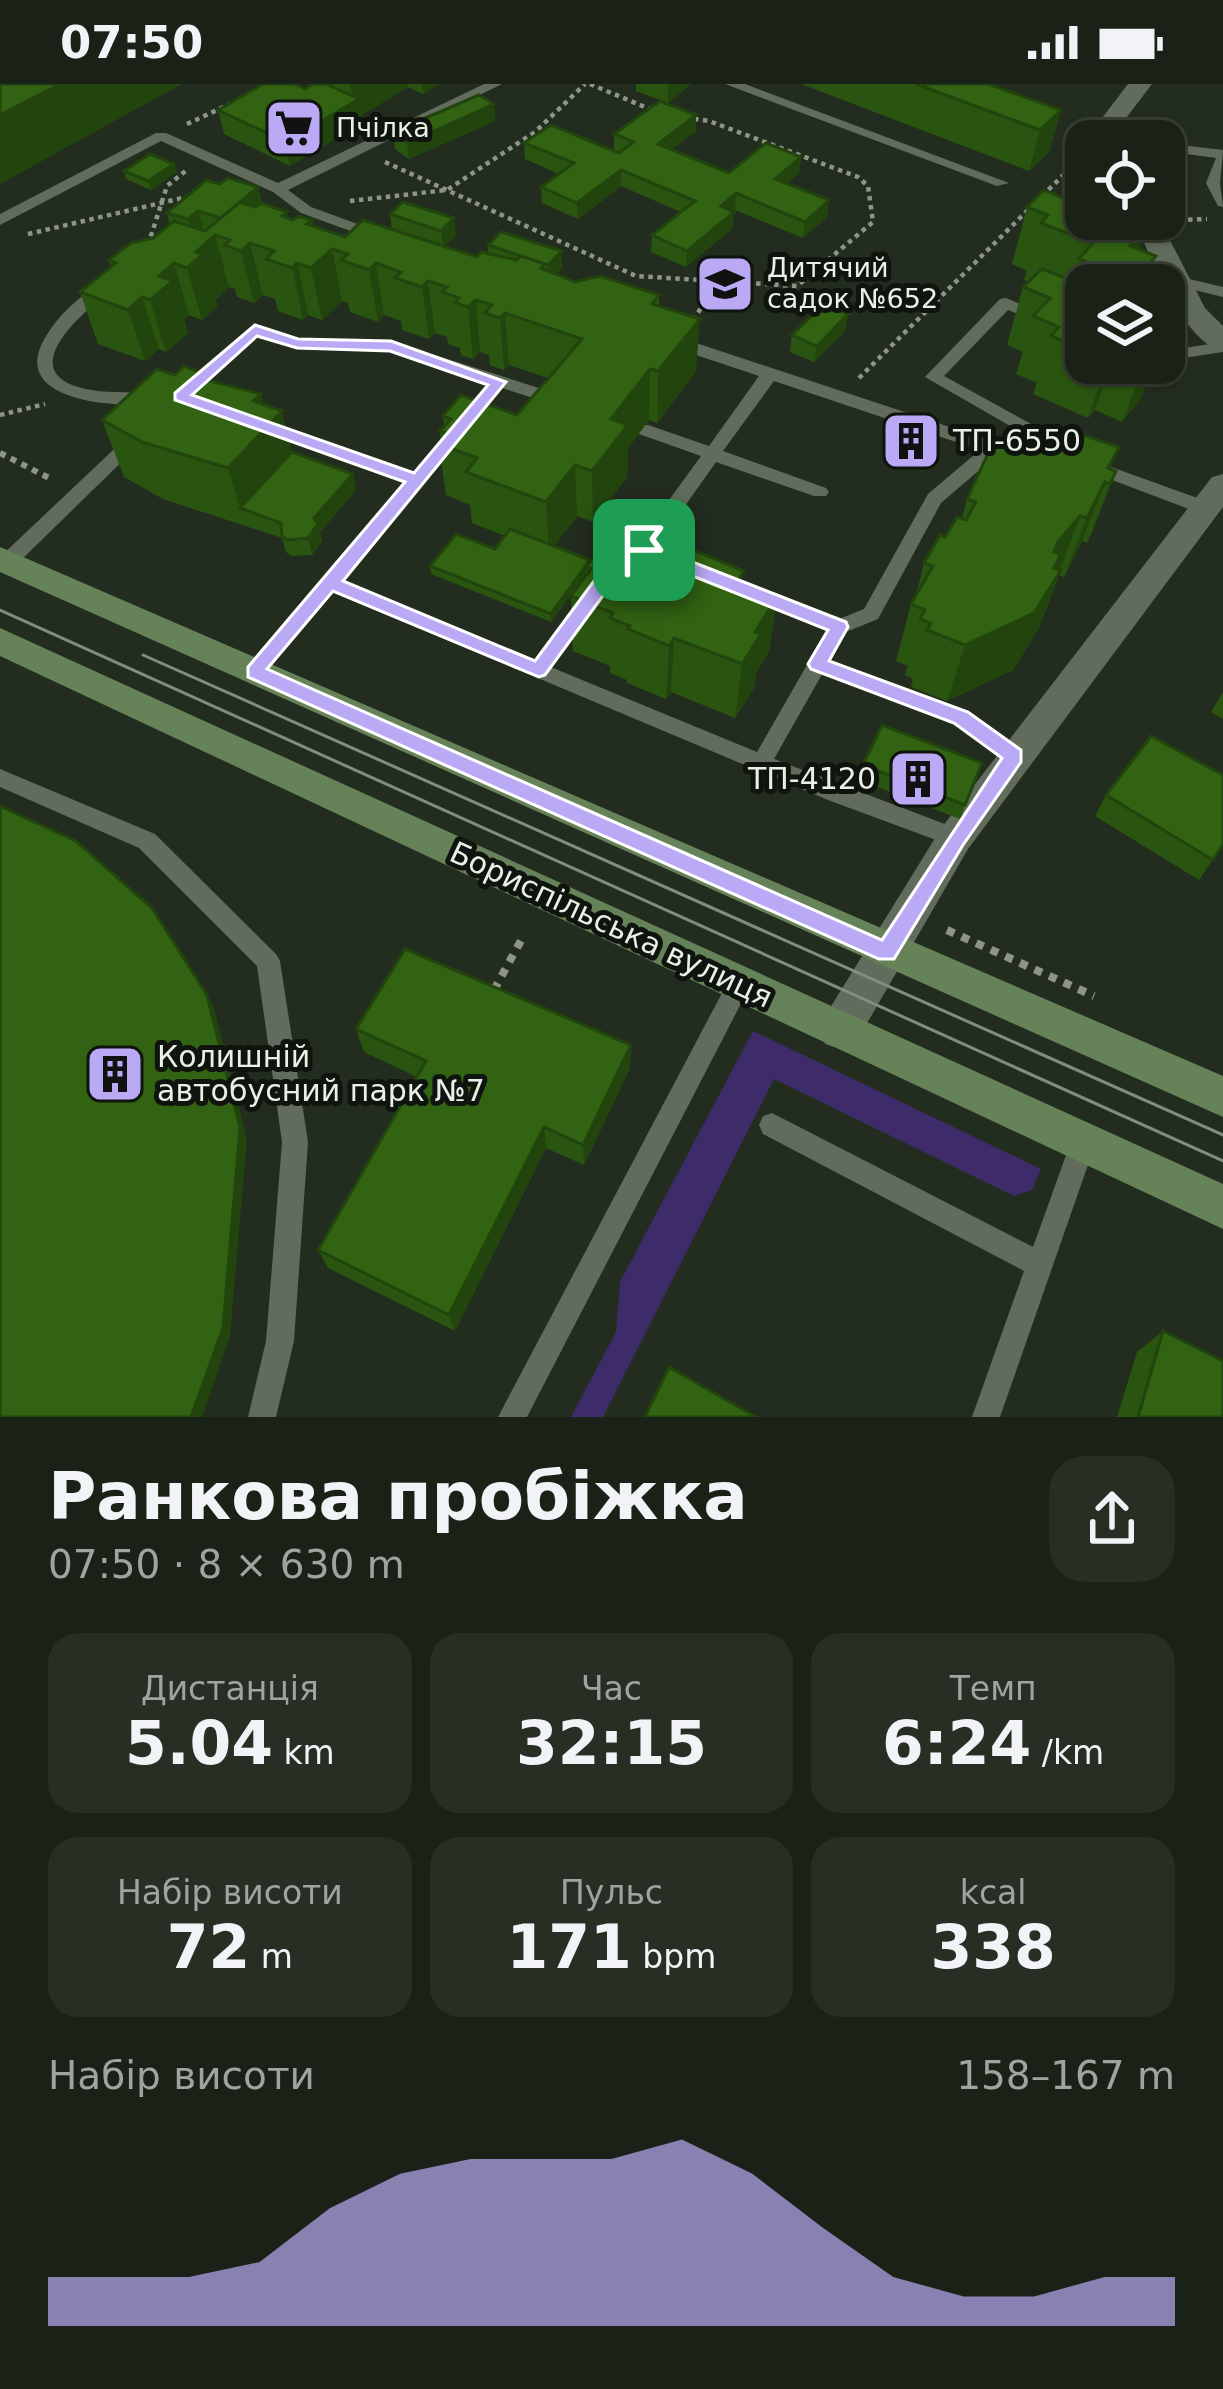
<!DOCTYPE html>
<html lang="uk">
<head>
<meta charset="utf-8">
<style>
  body { margin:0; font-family:"DejaVu Sans",sans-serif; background:#272f24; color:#f1f3f6; height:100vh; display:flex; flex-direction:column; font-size:45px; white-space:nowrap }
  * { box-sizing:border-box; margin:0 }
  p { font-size:39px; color:#9fa4a1 }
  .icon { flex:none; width:66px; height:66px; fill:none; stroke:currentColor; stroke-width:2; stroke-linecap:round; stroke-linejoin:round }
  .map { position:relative; height:1333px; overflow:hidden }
  .panel { display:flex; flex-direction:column; background:#1a2217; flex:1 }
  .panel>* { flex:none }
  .buttons { position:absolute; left:1065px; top:36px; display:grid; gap:24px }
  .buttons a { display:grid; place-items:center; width:120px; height:120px; border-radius:24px; background:#1a2217; box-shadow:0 3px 9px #0004,0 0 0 3px #383f36; font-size:60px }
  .pin { position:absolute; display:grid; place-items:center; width:102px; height:102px; color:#fff; margin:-51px; border-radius:24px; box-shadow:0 6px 18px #0006 }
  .round { display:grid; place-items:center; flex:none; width:126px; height:126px; border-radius:36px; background:#272f24 }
  .overview { display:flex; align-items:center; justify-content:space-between; height:204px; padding:0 48px }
  h1 { font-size:66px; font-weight:700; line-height:90px }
  .metrics { display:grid; grid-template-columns:repeat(3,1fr); gap:18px; height:204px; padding:12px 48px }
  .metrics div { display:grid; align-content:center; border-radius:30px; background:#272f24; text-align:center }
  .metrics b { font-size:60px; font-weight:700 }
  .metrics small { font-size:33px; font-weight:400 }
  .metrics p { font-size:33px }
  .chart { height:336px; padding:24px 48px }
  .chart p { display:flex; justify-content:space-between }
  .chart svg { width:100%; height:216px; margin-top:12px; fill:#baaaf6; opacity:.7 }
  .status { display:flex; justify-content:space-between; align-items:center; height:84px; padding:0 60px; background:#1a2217; direction:ltr }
  .status svg { height:33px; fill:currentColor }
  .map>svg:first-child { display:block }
</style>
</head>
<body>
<div class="status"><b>07:50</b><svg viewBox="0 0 49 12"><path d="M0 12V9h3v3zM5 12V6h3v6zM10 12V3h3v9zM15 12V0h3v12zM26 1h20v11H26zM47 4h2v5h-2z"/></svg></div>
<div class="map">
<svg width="1223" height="1333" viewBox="0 0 1223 1333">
  <rect width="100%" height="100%" fill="#232d1f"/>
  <polygon fill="#3e2c6a" points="753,947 1041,1085 1032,1106 1014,1112 774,995 603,1333 571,1333 616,1248 620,1198"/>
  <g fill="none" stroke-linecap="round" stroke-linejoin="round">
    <g stroke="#8d9589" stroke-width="4.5" stroke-dasharray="4.5 4.5" stroke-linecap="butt">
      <polyline points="590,0 652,26"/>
      <polyline points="187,40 230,20"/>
      <polyline points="385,78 636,192 797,202 873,138 868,102 858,93 709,37 689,34"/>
      <polyline points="1042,112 1086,69"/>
      <polyline points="350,117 447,106 535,48 585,0"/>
      <polyline points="1179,136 1207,135"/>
      <polyline points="28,150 191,112"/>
      <polyline points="148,161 167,102 188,85"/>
      <polyline points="693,236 718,199"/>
      <polyline points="859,294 1028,126"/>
      <polyline points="0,331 45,320"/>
    </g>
    <g stroke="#8d9589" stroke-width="6" stroke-dasharray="6 6" stroke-linecap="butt">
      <polyline points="0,369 53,396"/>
      <polyline points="555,563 576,535"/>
      <polyline points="843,590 961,633 989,654"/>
    </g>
    <g stroke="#8d9589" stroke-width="8" stroke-dasharray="8 8" stroke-linecap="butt">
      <polyline points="947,846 1094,912"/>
      <polyline points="494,906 524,851"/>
    </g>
    <g fill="#616c5c" fill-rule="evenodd">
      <polygon points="484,0 502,0 288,106 311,123 385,150 385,156 375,156 301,129 273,108 161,57 0,141 0,130 156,49 166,49 278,99"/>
      <polygon points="725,0 745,0 1009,99 997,102"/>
      <polygon points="1164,59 1223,66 1220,99 1223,123 1218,122 1206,99 1216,74 1164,67"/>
      <polygon points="1172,191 1223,203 1223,213 1166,199 1164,196"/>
      <path d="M105,199L111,201V207C78,231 10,292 91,306C113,310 135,306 158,312V320C116,324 2,318 48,249C61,229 83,208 105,199Z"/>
      <polygon points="1006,214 1086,247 1086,258 1008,226 944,292 1069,361 1069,369 1057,369 925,293 1000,215"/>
      <polygon points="255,241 298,255 391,257 564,312 564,320 558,322 502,304 342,497 757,668 827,546 743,513 740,508 743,503 757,503 839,535 864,525 928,410 980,366 774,297 723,367 826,404 829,408 826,412 814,412 716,378 656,463 658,467 656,472 642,472 635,465 637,460 701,372 636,349 636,341 648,341 709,362 759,292 669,262 669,254 681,254 995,358 1028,365 1031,369 1022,375 997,371 941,419 878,535 846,548 774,675 963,747 966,754 963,761 955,763 828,716 333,508 261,594 247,594 244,588 247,582 405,398 255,345 255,337 267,337 414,388 488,299 390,267 297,265 258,252 192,312 180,312 180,304"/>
      <polygon points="1223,258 1223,268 1164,277 1164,267"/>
      <polygon points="136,348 145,354 142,358 14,483 0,483 0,473 130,350"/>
      <polygon points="1089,375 1214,420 1217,425 1208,431 1202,430 1083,385 1083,377"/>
      <polygon points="0,685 155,750 276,870 280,877 308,1058 294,1257 276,1333 248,1333 266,1257 282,1058 257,882 139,764 0,703"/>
      <polygon points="739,889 747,892 751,900 747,908 527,1333 498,1333 731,892"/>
      <polygon points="772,1029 1033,1163 1074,1049 1083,1046 1092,1049 1096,1058 1000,1333 972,1333 1024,1187 763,1050 759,1041 763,1032"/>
    </g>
    <g fill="#616c5c" fill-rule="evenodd">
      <polygon points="1128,0 1152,0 1120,42 1124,57 1100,57 1096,42"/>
      <path d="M1133,135H1159L1205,224L1223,242V268C1182,257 1151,171 1133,135Z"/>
      <polygon points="1223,390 1223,423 968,765 855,960 840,965 825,960 819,946 825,932 942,743 1212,393"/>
    </g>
    <g fill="#668258" fill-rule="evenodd">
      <polygon points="0,463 1223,992 1223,1033 0,488"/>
      <polygon points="0,544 1223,1100 1223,1145 0,572"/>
    </g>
    <g stroke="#838c80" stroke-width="3">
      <polyline points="0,526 1223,1077"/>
      <polyline points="143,571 1223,1051"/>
    </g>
  </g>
  <g fill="#2a5510">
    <polygon points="313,0 438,0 423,10 408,3 362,31 363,38 290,82 224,50 218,26 305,5"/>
    <polygon points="636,0 691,0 668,19 636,7"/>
    <polygon points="801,0 988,0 1061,26 1049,68 1029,87"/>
    <polygon points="494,20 495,37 409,75 395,65 393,48"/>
    <polygon points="696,47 672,65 729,89 801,73 799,89 787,99 829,116 827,133 803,154 735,126 733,127 733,144 686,183 651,168 652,151 681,128 621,102 578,135 542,119 541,103 559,90 525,75 524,59 614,66 614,50"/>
    <polygon points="124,87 177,88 151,106 126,95"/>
    <polygon points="220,100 258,103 262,119 288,134 345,153 392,145 390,130 456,151 444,162 477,173 488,170 488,161 562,184 556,190 575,198 659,211 659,222 696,287 657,339 649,336 628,364 627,393 593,438 577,432 554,462 590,476 743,500 777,513 769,568 756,589 754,604 735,634 671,608 666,615 627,599 627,596 610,589 610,582 573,567 571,512 585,492 551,538 431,490 430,482 495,465 505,452 472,439 470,421 446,411 439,360 441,357 440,347 444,342 443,332 517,331 548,294 509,281 504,286 490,281 489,271 480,268 473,275 461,271 460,264 448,260 447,253 435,249 429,255 402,246 401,237 384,231 378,238 350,228 348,219 342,217 322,236 308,231 303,236 278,227 275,215 263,211 254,219 237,213 235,205 229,203 216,215 217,222 202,236 189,231 184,235 188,249 166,268 159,265 145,277 98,260 80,208 111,182 109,176 153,154 170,141 167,129"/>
    <polygon points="1068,116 1086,135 1123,135 1146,145 1139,165 1145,201 1086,201 1086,279 1155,279 1140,316 1122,338 1095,326 1088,334 1033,310 1037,299 1016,290 1023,268 1007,261 1023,203 1029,198 1024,196 1027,187 1012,180 1027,123"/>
    <polygon points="848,230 845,247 814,278 790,268 792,251"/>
    <polygon points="175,291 206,296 261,310 263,321 292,368 353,390 356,406 320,448 322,457 312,471 292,472 286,468 282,454 163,415 124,393 102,336"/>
    <polygon points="937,345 935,354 924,372 887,360 888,351"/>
    <polygon points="1119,363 1110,385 1116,387 1093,446 1087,459 1082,457 1064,493 1059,491 1039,544 1013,586 947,617 911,603 913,595 905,591 908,582 896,577 911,520 916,512 924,479 962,434 967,415"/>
    <polygon points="1223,608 1223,635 1211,628"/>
    <polygon points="982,679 960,735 859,696 863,681"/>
    <polygon points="1106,711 1223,760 1199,796 1095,732"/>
    <polygon points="356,945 631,961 630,984 584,1081 546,1064 455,1247 328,1184 318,1166 417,993 364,968"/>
    <polygon points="1163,1247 1223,1333 1117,1333 1137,1268"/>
  </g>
  <g fill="#22450d">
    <polygon points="60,0 182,0 0,100 0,31"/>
    <polygon points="350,0 408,0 408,3 362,31 363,38 290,82 286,58 353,18"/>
    <polygon points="422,0 438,0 423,10"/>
    <polygon points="671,0 691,0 668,19 668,2"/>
    <polygon points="494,20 495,37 409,75 407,59"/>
    <polygon points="1061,26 1049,68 1029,87 1040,46"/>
    <polygon points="696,31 696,47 658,76 658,60"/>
    <polygon points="801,73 799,89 773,111 775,95"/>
    <polygon points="174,80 177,88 151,106 148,97"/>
    <polygon points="621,86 621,102 578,135 577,119"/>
    <polygon points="258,103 262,120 226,151 222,134"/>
    <polygon points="736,109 735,126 719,139 721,122"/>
    <polygon points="829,116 827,133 803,154 805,138"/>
    <polygon points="198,127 203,143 193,152 188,135"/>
    <polygon points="287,128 308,231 303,236 282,132"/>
    <polygon points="734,128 733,144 686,183 687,167"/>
    <polygon points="454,134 456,151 443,163 441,147"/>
    <polygon points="312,136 319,176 332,165 342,217 322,236 311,184 307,140"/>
    <polygon points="1146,145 1131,188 1130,162"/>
    <polygon points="215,151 229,203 215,215 217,222 202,236 187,184 196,168"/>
    <polygon points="250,159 263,211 254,219 241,167"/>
    <polygon points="562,167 562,184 549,198 548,181"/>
    <polygon points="1156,172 1145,201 1136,201 1139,191"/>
    <polygon points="174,179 189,231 184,235 188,249 166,268 150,216 159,192"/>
    <polygon points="376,179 384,231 378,238 369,186"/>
    <polygon points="1114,181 1107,201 1104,201 1108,187"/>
    <polygon points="428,197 435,249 429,255 422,203"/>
    <polygon points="142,213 159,265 145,277 128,226"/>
    <polygon points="476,216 480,268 473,275 468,223"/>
    <polygon points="505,229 509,281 504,286 500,234"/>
    <polygon points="848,230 845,247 814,278 817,262"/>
    <polygon points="700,235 696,287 657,339 658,287"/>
    <polygon points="1107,279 1112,279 1095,326 1088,334"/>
    <polygon points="1145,279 1155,279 1140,316 1122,338"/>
    <polygon points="650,285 649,336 628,364 627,393 593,438 592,387 611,335"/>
    <polygon points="261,310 269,341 282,327 296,385 240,424 228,384 253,317"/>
    <polygon points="1119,363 1082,457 1064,493 1087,434"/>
    <polygon points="575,381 577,432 549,469 546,418"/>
    <polygon points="1116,387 1093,446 1087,459 1110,400"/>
    <polygon points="353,390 356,406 320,448 322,457 312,471 308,454 314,434"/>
    <polygon points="1080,432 1039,544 1013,586 947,617 965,561 1058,458"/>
    <polygon points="585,484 585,492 551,538 551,530"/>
    <polygon points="777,513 769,568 756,589 754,604 735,634 742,580 755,548"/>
    <polygon points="674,554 671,608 666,615 669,562"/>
    <polygon points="207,911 214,924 247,1055 230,1252 202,1333 191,1333"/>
    <polygon points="631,961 630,984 584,1081 583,1061"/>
    <polygon points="544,1043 546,1064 455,1247 449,1231"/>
  </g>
  <g fill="#316313" stroke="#22450d" stroke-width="3">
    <polygon points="0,0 60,0 0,31"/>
    <polygon points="263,0 295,0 305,5 313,0 326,0 359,15 286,58 218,26"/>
    <polygon points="916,0 988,0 1061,26 1040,46"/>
    <polygon points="479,11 494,20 407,59 393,48"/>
    <polygon points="660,17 696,31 658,60 729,89 766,59 801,73 775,95 829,116 805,138 736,109 721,122 734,128 687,167 652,151 695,117 621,86 577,119 541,103 574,79 524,59 551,41 619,69 634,58 614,50"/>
    <polygon points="150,70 174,80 148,97 124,87"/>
    <polygon points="228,94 258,103 221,134 198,127 188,135 167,129 206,96 220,100"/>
    <polygon points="1044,106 1068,116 1075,109 1086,114 1086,135 1120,135 1146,145 1130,162 1156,172 1139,191 1114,181 1108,187 1079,175 1093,159 1041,139 1048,131 1027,123"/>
    <polygon points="240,118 255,123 261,119 287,128 282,132 293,136 298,132 312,136 307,140 345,153 363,136 477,173 481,168 517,176 521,171 545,179 541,184 575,198 600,192 659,211 652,220 700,235 658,287 650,285 611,335 628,341 592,387 575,381 546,418 466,388 477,374 439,360 448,350 440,347 451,335 443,332 461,311 517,331 582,255 505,229 500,234 485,229 492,221 476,216 468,223 455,219 459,214 442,208 447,203 428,197 422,203 395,194 401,188 376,179 369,186 341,176 348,170 332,165 311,184 297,179 292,184 266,175 274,167 250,159 241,167 224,161 230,156 215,151 196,168 203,170 187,184 174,179 159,192 173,197 150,216 142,213 128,226 80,208 116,179 109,176 131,159 153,154 174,137 205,147"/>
    <polygon points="403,118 454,134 441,147 390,130"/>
    <polygon points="501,148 562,167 548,181 488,161"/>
    <polygon points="1042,185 1068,195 1074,188 1102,200 1086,201 1086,267 1051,252 1059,243 1033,232 1050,214 1023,203"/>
    <polygon points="824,220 848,230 817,262 792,251"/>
    <polygon points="184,282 204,290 199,294 261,310 253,317 282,327 228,384 142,358 102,336 157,285 175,291"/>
    <polygon points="900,333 937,345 926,364 888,351"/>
    <polygon points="1068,346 1119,363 1108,384 1116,387 1110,400 1105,398 1087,434 1080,432 1058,458 1054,468 1061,470 1054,484 1061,486 1034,529 965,561 927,546 931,539 920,535 925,526 911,520 933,482 924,479 940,451 945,453 957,433 966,436 976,418 967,415 990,365"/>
    <polygon points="292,368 353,390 314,434 318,440 308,454 288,456 282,452 281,439 240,424"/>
    <polygon points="626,438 744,487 737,498 777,513 755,548 761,550 742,580 674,554 669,562 628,545 630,542 610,534 613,529 571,512 591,485 585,483"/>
    <polygon points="510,445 590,476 551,530 430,482 456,450 495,465"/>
    <polygon points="882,641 982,679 965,721 863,681"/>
    <polygon points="1151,652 1223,691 1223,760 1213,776 1106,711"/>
    <polygon points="0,722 76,757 152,824 207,911 240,1044 223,1244 191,1333 0,1333"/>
    <polygon points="405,865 631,961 583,1061 544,1043 449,1231 318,1166 426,977 356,945"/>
    <polygon points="1163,1247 1223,1277 1223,1333 1138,1333"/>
    <polygon points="669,1283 756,1333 645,1333"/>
  </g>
  <path fill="#baaaf6" stroke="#fff" stroke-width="3" fill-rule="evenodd" d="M255,241L298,255L391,257L506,298L343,497L535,577L608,478L644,459L846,538L848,543L829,577L968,628L1021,666V678L963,761L894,875H879L248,593V583L405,398L175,316V309ZM257,252L297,264L390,267L488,301L414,389L192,311ZM645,473L828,546L808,580L811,585L954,639L1002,674L882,856L267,585L333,507L539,593L545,591L621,487Z"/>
  <defs>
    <g id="supermarket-square" transform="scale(3)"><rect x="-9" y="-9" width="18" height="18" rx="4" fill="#baaaf6" stroke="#0f140e"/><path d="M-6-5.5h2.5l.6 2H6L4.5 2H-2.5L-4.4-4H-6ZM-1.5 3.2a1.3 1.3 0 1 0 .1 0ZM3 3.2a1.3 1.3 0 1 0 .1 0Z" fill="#111"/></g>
    <g id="school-square" transform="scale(3)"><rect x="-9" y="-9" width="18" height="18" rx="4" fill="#baaaf6" stroke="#0f140e"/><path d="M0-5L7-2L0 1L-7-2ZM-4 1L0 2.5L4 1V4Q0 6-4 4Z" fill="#111"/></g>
    <g id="building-square" transform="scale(3)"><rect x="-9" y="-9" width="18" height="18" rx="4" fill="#baaaf6" stroke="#0f140e"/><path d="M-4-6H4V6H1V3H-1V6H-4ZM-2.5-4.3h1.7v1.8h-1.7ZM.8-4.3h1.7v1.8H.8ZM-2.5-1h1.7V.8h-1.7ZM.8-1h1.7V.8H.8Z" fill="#111"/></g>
  </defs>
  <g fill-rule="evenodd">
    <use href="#supermarket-square" x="294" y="44"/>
    <use href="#school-square" x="725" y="200"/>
    <use href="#building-square" x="911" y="357"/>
    <use href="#building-square" x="918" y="695"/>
    <use href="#building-square" x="115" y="990"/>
  </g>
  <g text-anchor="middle" stroke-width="10" stroke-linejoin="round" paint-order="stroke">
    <g font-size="27" fill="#e9f0e6" stroke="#0f140e" text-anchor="start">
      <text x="336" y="53">Пчілка</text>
      <text x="767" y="193">Дитячий<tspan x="767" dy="31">садок №652</tspan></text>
    </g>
    <g font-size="30" fill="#e9f0e6" stroke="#0f140e" text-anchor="start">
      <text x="953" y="367">ТП-6550</text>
      <text x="876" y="705" text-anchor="end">ТП-4120</text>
      <text x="157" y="983">Колишній<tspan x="157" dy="34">автобусний парк №7</tspan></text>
    </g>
    <g font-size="30" fill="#e9f0e6" stroke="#0f140e">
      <text transform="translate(611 841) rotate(25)" y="10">Бориспільська вулиця</text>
    </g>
  </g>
</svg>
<div class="buttons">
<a><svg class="icon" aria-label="locate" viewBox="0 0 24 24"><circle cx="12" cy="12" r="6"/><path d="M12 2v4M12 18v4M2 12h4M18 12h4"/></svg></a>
<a><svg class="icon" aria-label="layers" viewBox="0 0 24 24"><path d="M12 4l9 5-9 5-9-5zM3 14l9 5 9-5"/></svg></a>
</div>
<div class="pin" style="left:644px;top:466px;background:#1e9e55"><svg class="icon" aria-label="arrive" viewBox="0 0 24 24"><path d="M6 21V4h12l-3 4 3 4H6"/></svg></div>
</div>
<section class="panel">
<div class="overview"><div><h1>Ранкова пробіжка</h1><p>07:50 · 8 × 630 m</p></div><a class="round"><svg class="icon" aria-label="share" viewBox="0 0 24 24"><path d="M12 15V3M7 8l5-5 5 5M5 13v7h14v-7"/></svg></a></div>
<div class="metrics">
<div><p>Дистанція</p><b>5.04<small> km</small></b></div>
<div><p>Час</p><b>32:15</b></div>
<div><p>Темп</p><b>6:24<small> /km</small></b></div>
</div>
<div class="metrics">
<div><p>Набір висоти</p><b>72<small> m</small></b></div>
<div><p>Пульс</p><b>171<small> bpm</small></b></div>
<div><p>kcal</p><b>338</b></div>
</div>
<div class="chart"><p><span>Набір висоти</span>158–167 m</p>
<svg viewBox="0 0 160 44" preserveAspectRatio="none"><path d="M0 44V34L10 34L20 34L30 31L40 20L50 13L60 10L70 10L80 10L90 6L100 13L110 24L120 34L130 38L140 38L150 34L160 34V44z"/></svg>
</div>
</section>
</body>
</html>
